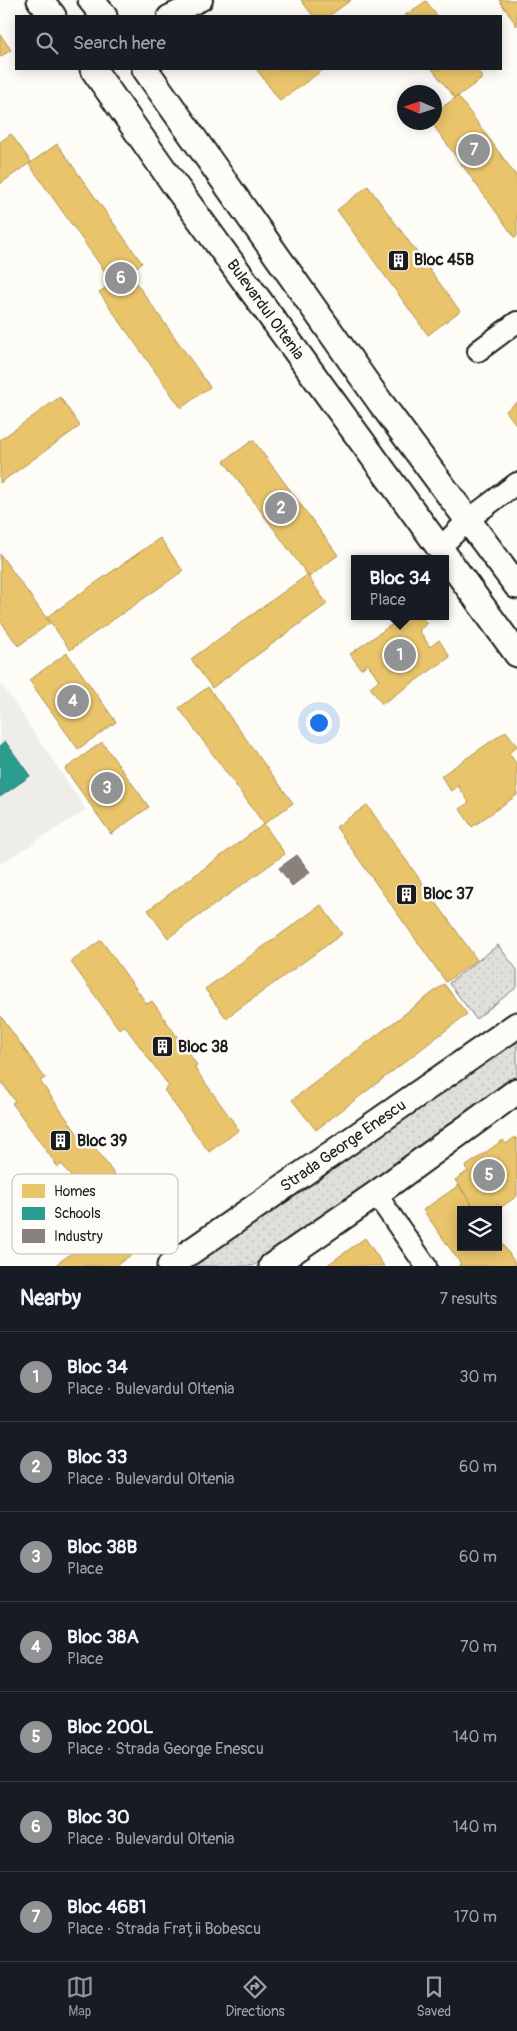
<!DOCTYPE html>
<html lang="en">
<head>
<meta charset="utf-8">
<style>
  body { margin:0; font-family:Pangolin,sans-serif; background:#242831; color:#f1f3f6 }
  .controls { position:absolute; right:15px; bottom:15px; display:grid; overflow:hidden; border-radius:0px; box-shadow:0 2px 12px #0003 }
  .controls button { width:45px; height:45px; display:grid; place-items:center; padding:0; border:0; border-bottom:1px solid #363941; background:#171b24; color:#f1f3f6; font:25px sans-serif }
  .compass { position:absolute; left:397px; top:85px; width:45px; height:45px; border-radius:50%; background:#171b24; box-shadow:0 2px 12px #0003; rotate:273deg }
  .you { position:absolute; left:318px; top:722px; width:18px; height:18px; margin:-12px; border:4px solid #fff; border-radius:50%; background:#1a73e8; box-shadow:0 0 0 8px #1a73e833 }
  .badge { display:grid; place-items:center; width:32px; height:32px; border-radius:50%; background:#919294; color:#fff; font-size:16px; font-weight:700 }
  .pin { position:absolute; translate:-50% -50%; border:2px solid #fff; box-shadow:0 1px 5px #0006 }
  .popup { position:absolute; left:351px; top:555px; width:98px; height:65px; box-sizing:border-box; display:grid; place-content:center; border-radius:0px; background:#171b24; filter:drop-shadow(0 1px 4px #0005); font-size:16px; white-space:nowrap; color:#9ea1a6 }
  .popup b { font-size:19px; color:#f1f3f6 }
  .popup::after { content:''; position:absolute; left:50%; top:100%; margin-left:-10px; border:10px solid transparent; border-top-color:#171b24 }
  .list { margin:0; padding:0; list-style:none }
  h2 { display:flex; justify-content:space-between; align-items:center; height:65px; margin:0; padding:0 20px; font-size:21px }
  h2 small { font-size:16px; font-weight:400; color:#9ea1a6 }
  .list li { display:grid; grid-template-columns:32px 1fr auto; gap:15px; align-items:center; box-sizing:border-box; height:90px; padding:0 20px; border-top:1px solid #363941 }
  .list b { display:block; font-size:19px; white-space:nowrap }
  .list p { margin:0; font-size:16px; white-space:nowrap; color:#9ea1a6 }
  .list em { font-size:16px; font-style:normal; color:#9ea1a6 }
  .icon { flex:none; width:28px; height:28px; fill:none; stroke:currentColor; stroke-width:2; stroke-linecap:round; stroke-linejoin:round }
  .map { position:relative; flex:none; width:517px; height:1266px; overflow:hidden }
  .search { position:absolute; background:#171b24; box-shadow:0 2px 12px #0003; left:15px; right:15px; top:15px; height:55px; display:flex; align-items:center; gap:12px; box-sizing:border-box; padding:0 18px; border-radius:0px; color:#9ea1a6; font-size:19px }
  .sheet { height:695px; background:#171b24 }
  nav { display:flex; justify-content:space-around; align-items:center; box-sizing:border-box; height:70px; border-top:1px solid #363941; background:#171b24; font-size:14px; color:#9ea1a6 }
  nav a { display:grid; justify-items:center; gap:2px }
  nav .on { color:#919294 }
  .map>svg:first-child { display:block }
  .built { fill:#eeede9 }
  .grass { fill:url(#grass-dots); stroke:#7e7e7c }
  .homes { fill:#e9c46a; stroke:#ac9253 }
  .schools { fill:#2a9d8f; stroke:#26766c }
  .industry { fill:#8a817c; stroke:#69635f }
  .lines { fill:none; stroke-linecap:round; stroke-linejoin:round }
  .minor-casing { stroke:#1c1c1c; stroke-width:24 }
  .tertiary-casing { stroke:#1c1c1c; stroke-width:29 }
  .minor { stroke:#fdfcf7; stroke-width:20 }
  .tertiary { stroke:#fdfcf7; stroke-width:25 }
  .labels { text-anchor:middle; dominant-baseline:central; stroke-width:5; stroke-linejoin:round; paint-order:stroke }
  .poi-label { font-size:16px; font-weight:bold; fill:#1c1c1c; stroke:#fdfcf7; text-anchor:start }
  .street-label { font-size:16px; fill:#1c1c1c; stroke:#fdfcf7 }
  .key { fill:#fdfcf7; stroke:#bab9b5; stroke-width:1 }
  .key-label { font-size:14px; fill:#1c1c1c }
</style>
</head>
<body>
<div class="map">
<svg width="517" height="1266" viewBox="0 0 517 1266">
  <defs>
    <pattern id="grass-dots" width="8" height="8" patternUnits="userSpaceOnUse" patternTransform="scale(1.25)"><rect width="8" height="8" fill="#e0dfdb"/><path d="M2 2h.1M6 6h.1" fill="none" stroke="#c0bfbb" stroke-width="1.8" stroke-linecap="round"/></pattern>
  </defs>
  <rect width="100%" height="100%" fill="#fdfcf7"/>
  <filter id="ink" filterUnits="userSpaceOnUse"><feTurbulence type="fractalNoise" baseFrequency=".02" numOctaves="2"/><feDisplacementMap in="SourceGraphic" scale="10" xChannelSelector="R" yChannelSelector="G"/><feConvolveMatrix kernelMatrix="1 2 1 2 8 2 1 2 1" color-interpolation-filters="sRGB"/></filter>
  <g filter="url(#ink)">
    <path class="built" d="M 0,682 L 86,810 L 0,864 Z"/>
    <path class="grass" d="M 498,945 L 517,970 L 517,987 L 476,1019 L 449,983 Z
      M 517,1036 L 517,1080 L 253,1266 L 187,1266 Z"/>
    <path class="homes" d="M 301,0 L 351,0 L 329,16 L 313,16 Z
      M 499,0 L 517,0 L 517,26 Z
      M 426,1 L 437,16 L 404,16 Z
      M 0,34 L 11,50 L 0,57 Z
      M 259,69 L 324,69 L 280,101 L 257,70 Z
      M 432,69 L 476,69 L 483,78 L 455,98 Z
      M 458,96 L 517,177 L 517,236 L 515,238 L 431,122 L 434,122 L 434,113 Z
      M 11,134 L 31,162 L 0,184 L 0,142 Z
      M 57,144 L 142,263 L 129,273 L 210,387 L 181,408 L 99,292 L 113,283 L 29,164 Z
      M 368,186 L 460,311 L 428,335 L 337,210 Z
      M 60,397 L 80,426 L 0,483 L 0,440 Z
      M 517,402 L 517,426 L 506,411 Z
      M 253,440 L 338,555 L 309,577 L 224,461 Z
      M 160,538 L 183,571 L 70,650 L 47,617 Z
      M 0,554 L 50,623 L 18,646 L 0,620 Z
      M 307,575 L 327,604 L 212,688 L 191,659 Z
      M 404,616 L 421,616 L 427,624 L 419,630 L 430,647 L 439,640 L 450,657 L 382,704 L 370,687 L 379,680 L 368,664 L 361,669 L 350,654 Z
      M 67,653 L 116,722 L 78,749 L 29,680 Z
      M 208,687 L 293,803 L 264,824 L 179,708 Z
      M 506,731 L 517,746 L 509,753 L 517,765 L 517,795 L 472,827 L 460,809 L 469,802 L 458,786 L 451,791 L 441,776 Z
      M 102,742 L 149,807 L 111,834 L 65,769 Z
      M 367,805 L 477,960 L 446,982 L 336,827 Z
      M 264,824 L 285,854 L 168,938 L 148,910 Z
      M 321,905 L 342,934 L 226,1018 L 205,989 Z
      M 101,940 L 147,1004 L 152,1001 L 197,1065 L 194,1067 L 239,1130 L 209,1152 L 164,1090 L 169,1086 L 124,1025 L 119,1029 L 71,962 Z
      M 444,984 L 467,1014 L 316,1130 L 292,1100 Z
      M 0,1015 L 45,1078 L 40,1081 L 84,1143 L 89,1139 L 137,1206 L 110,1226 L 131,1255 L 115,1266 L 54,1266 L 107,1227 L 62,1164 L 58,1167 L 12,1103 L 15,1101 L 0,1080 Z
      M 515,1137 L 517,1140 L 517,1196 L 500,1208 L 497,1204 L 489,1210 L 476,1210 L 455,1180 L 468,1171 L 465,1167 L 503,1140 L 506,1144 Z
      M 459,1185 L 475,1210 L 461,1210 L 461,1247 L 498,1247 L 498,1237 L 517,1266 L 458,1266 L 461,1264 L 423,1210 Z
      M 365,1238 L 384,1266 L 326,1266 Z"/>
    <path class="schools" d="M 5,741 L 30,776 L 0,797 L 0,745 Z"/>
    <path class="industry" d="M 297,855 L 310,872 L 292,886 L 279,868 Z"/>
    <g class="lines">
      <defs>
        <path id="minor" d="M 168,16 L 202,0
          M 478,351 L 517,322
          M 440,548 L 469,519 L 517,483
          M 376,1194 L 426,1266"/>
        <g id="tertiary">
          <path d="M 40,0 L 53,16"/>
          <path d="M 91,0 L 104,16"/>
          <path id="s1" d="M 93,69 L 174,184 L 517,654"/>
          <path d="M 145,69 L 380,402 L 517,586"/>
          <path id="s2" d="M 170,1266 L 517,1025"/>
          <path d="M 272,1266 L 376,1194 L 517,1091"/>
        </g>
      </defs>
      <use href="#minor" class="minor-casing"/>
      <use href="#tertiary" class="tertiary-casing"/>
      <use href="#minor" class="minor"/>
      <use href="#tertiary" class="tertiary"/>
    </g>
  </g>
  <defs>
    <symbol id="building-square" viewBox="-11 -11 22 22"><rect x="-9" y="-9" width="18" height="18" rx="4" fill="#1c1c1c" stroke="#fdfcf7"/><path d="M-4-6H4V6H1V3H-1V6H-4ZM-2.5-4.3h1.7v1.8h-1.7ZM.8-4.3h1.7v1.8H.8ZM-2.5-1h1.7V.8h-1.7ZM.8-1h1.7V.8H.8Z" fill="#fff"/></symbol>
  </defs>
  <g fill-rule="evenodd">
    <use href="#building-square" x="386" y="248" width="25" height="25"/>
    <use href="#building-square" x="394" y="882" width="25" height="25"/>
    <use href="#building-square" x="150" y="1034" width="25" height="25"/>
    <use href="#building-square" x="48" y="1128" width="25" height="25"/>
  </g>
  <g class="labels">
    <g class="poi-label">
      <text x="414" y="260">Bloc 45B</text>
      <text x="423" y="894">Bloc 37</text>
      <text x="178" y="1047">Bloc 38</text>
      <text x="77" y="1141">Bloc 39</text>
    </g>
    <g class="street-label">
      <text stroke="none"><textPath href="#s1" startOffset="296">Bulevardul Oltenia</textPath></text>
      <text stroke="none"><textPath href="#s2" startOffset="211">Strada George Enescu</textPath></text>
    </g>
  </g>
  <rect x="12" y="1174" width="166" height="80" rx="8" class="key"/>
  <rect x="22" y="1184" width="23" height="14" fill="#e9c46a"/>
  <rect x="22" y="1207" width="23" height="13" fill="#2a9d8f"/>
  <rect x="22" y="1229" width="23" height="14" fill="#8a817c"/>
  <g class="key-label">
    <text x="54" y="1196">Homes</text>
    <text x="54" y="1218">Schools</text>
    <text x="54" y="1241">Industry</text>
  </g>
</svg>
<div class="controls">
<button><svg class="icon" aria-label="layers" viewBox="0 0 24 24"><path d="M12 4l9 5-9 5-9-5zM3 14l9 5 9-5"/></svg></button>
</div>
<svg class="compass" viewBox="-18 -18 36 36"><path d="M0-13l5 13h-10z" fill="#e53935"/><path d="M0 13l5-13h-10z" fill="#9ea1a6"/></svg>
<div class="you"></div>
<div class="pin badge" style="left:400px;top:655px">1</div>
<div class="popup"><b>Bloc 34</b>Place</div>
<div class="pin badge" style="left:281px;top:508px">2</div>
<div class="pin badge" style="left:107px;top:788px">3</div>
<div class="pin badge" style="left:73px;top:701px">4</div>
<div class="pin badge" style="left:489px;top:1175px">5</div>
<div class="pin badge" style="left:121px;top:278px">6</div>
<div class="pin badge" style="left:474px;top:150px">7</div>
<div class="search"><svg class="icon" aria-label="search" viewBox="0 0 24 24"><circle cx="10" cy="10" r="6"/><path d="M15 15l6 6"/></svg>Search here</div>
</div>
<section class="sheet">
<h2>Nearby<small>7 results</small></h2>
<ul class="list">
<li><span class="badge">1</span><div><b>Bloc 34</b><p>Place · Bulevardul Oltenia</p></div><em>30 m</em></li>
<li><span class="badge">2</span><div><b>Bloc 33</b><p>Place · Bulevardul Oltenia</p></div><em>60 m</em></li>
<li><span class="badge">3</span><div><b>Bloc 38B</b><p>Place</p></div><em>60 m</em></li>
<li><span class="badge">4</span><div><b>Bloc 38A</b><p>Place</p></div><em>70 m</em></li>
<li><span class="badge">5</span><div><b>Bloc 200L</b><p>Place · Strada George Enescu</p></div><em>140 m</em></li>
<li><span class="badge">6</span><div><b>Bloc 30</b><p>Place · Bulevardul Oltenia</p></div><em>140 m</em></li>
<li><span class="badge">7</span><div><b>Bloc 46B1</b><p>Place · Strada Frații Bobescu</p></div><em>170 m</em></li>
</ul>
</section>
<nav>
<a class="on"><svg class="icon" aria-label="map" viewBox="0 0 24 24"><path d="M3 6l6-2 6 2 6-2v14l-6 2-6-2-6 2zM9 4v14M15 6v14"/></svg>Map</a>
<a><svg class="icon" aria-label="directions" viewBox="0 0 24 24"><path d="M12 3l9 9-9 9-9-9zM9 14v-3h6M13 9l2 2-2 2"/></svg>Directions</a>
<a><svg class="icon" aria-label="saved" viewBox="0 0 24 24"><path d="M7 4h10v16l-5-4-5 4z"/></svg>Saved</a>
</nav>
</body>
</html>
